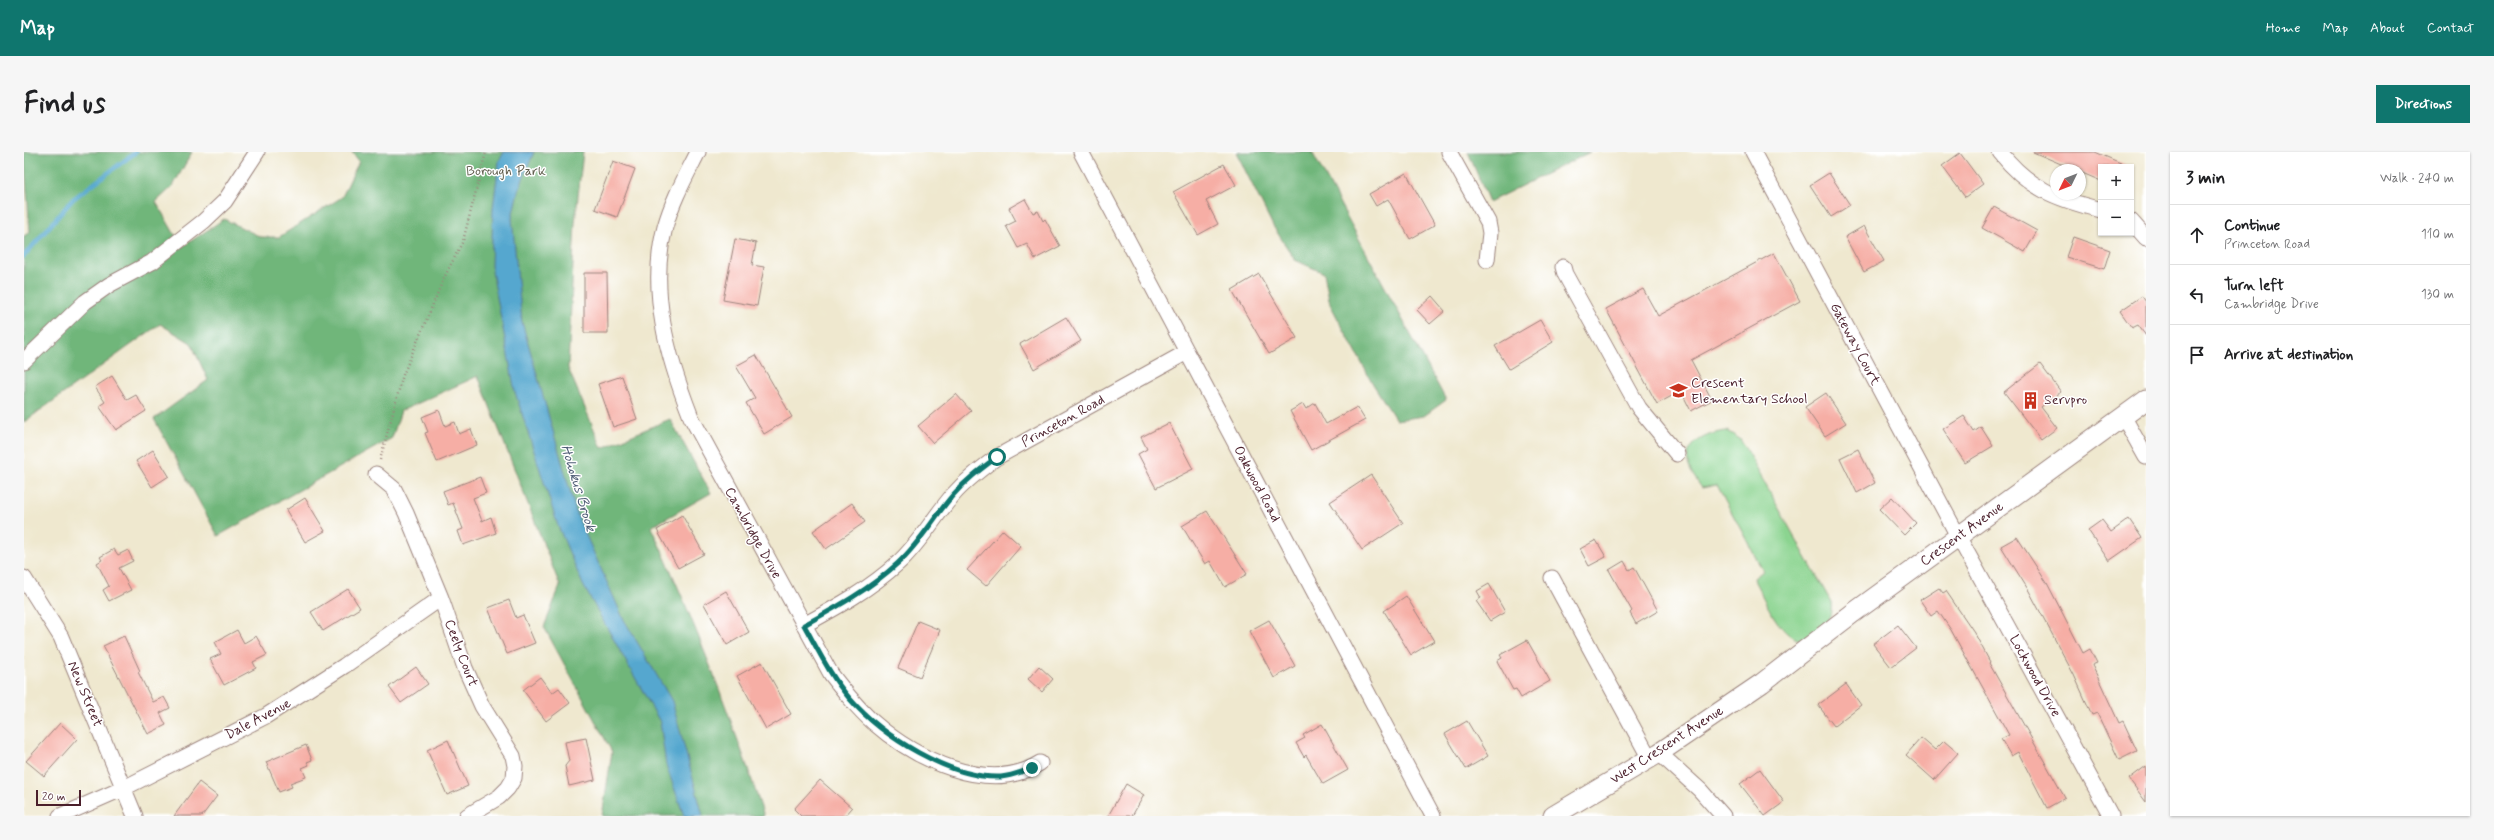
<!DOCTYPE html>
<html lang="en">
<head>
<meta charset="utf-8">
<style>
  body { margin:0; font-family:Mynerve,sans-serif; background:#f6f6f6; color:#202124 }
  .controls { position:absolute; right:12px; top:12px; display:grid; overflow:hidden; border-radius:0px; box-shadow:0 1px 3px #0004 }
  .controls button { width:36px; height:36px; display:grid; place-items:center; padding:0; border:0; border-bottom:1px solid #e0e0e0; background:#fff; color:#202124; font:20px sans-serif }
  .compass { position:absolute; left:2026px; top:12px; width:36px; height:36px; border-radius:50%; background:#fff; box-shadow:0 1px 3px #0004; rotate:227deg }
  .scale { position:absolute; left:12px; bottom:10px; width:45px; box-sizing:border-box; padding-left:4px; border:2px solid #4a1f2b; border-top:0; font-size:11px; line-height:14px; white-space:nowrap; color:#4a1f2b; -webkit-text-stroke:3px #fff; paint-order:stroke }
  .stop { position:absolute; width:12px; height:12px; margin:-9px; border:3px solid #0f766e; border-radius:50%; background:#fff }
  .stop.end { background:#0f766e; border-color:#fff; box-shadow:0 1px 4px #0008 }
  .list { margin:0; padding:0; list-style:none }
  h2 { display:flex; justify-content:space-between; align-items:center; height:52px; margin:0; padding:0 16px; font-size:17px }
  h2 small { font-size:13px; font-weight:400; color:#757577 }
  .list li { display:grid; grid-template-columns:26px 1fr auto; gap:12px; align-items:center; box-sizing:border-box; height:60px; padding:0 16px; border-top:1px solid #e0e0e0 }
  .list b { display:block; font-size:15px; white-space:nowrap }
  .list p { margin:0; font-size:13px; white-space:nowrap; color:#757577 }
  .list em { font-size:13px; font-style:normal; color:#757577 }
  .icon { flex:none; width:22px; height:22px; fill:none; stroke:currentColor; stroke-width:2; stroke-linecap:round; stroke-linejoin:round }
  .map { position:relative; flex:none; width:2122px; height:664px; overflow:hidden; border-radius:0px }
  header { display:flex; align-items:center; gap:24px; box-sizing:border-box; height:56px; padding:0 20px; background:#0f766e; color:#fff }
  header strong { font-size:19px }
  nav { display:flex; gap:22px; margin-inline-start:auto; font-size:14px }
  .intro { display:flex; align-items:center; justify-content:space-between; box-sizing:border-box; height:96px; padding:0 24px }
  h1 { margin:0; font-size:28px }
  .button { padding:10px 18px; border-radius:0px; background:#0f766e; color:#fff; font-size:14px; font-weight:700 }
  main { display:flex; gap:24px; padding:0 24px }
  aside { flex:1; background:#fff; border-radius:0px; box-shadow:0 1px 3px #0004 }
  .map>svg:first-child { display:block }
  .green { fill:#8bd490; stroke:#6a7a5e }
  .forest { fill:#70b67a; stroke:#5d6a52 }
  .water { fill:#54a7cf; stroke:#4f637d }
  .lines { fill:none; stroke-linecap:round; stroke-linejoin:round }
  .stream { stroke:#54a7cf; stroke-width:4.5 }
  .building { fill:#f6aea5 }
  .minor-casing { stroke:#9c847d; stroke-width:17 }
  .major-casing { stroke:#9c847d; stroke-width:21 }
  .path { stroke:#9c847d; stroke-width:2.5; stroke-dasharray:1 3; stroke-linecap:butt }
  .minor { stroke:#fff; stroke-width:15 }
  .major { stroke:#fff; stroke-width:19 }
  .route { stroke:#0f766e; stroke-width:5 }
  .labels { text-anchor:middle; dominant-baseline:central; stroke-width:3; stroke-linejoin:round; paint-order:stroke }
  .park-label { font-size:14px; fill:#615e4e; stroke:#fff }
  .street-label { font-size:14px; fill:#4a1f2b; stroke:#fff }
  .poi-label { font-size:14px; fill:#4a1f2b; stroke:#fff; text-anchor:start }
  .water-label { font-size:15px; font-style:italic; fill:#4e5c75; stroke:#fff }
</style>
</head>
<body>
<header>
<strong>Map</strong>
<nav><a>Home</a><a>Map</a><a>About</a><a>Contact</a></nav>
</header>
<div class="intro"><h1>Find us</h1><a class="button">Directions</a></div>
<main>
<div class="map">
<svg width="2122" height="664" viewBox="0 0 2122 664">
  <rect width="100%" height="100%" fill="#fff"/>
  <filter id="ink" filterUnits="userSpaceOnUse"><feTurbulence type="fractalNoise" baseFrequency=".025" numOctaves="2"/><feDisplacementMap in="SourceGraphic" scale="8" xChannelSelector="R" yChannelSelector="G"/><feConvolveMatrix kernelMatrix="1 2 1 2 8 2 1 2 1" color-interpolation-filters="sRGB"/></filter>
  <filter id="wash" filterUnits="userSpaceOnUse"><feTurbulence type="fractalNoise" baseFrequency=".012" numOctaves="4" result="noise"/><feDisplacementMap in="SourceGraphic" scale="16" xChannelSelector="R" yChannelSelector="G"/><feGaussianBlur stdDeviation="0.9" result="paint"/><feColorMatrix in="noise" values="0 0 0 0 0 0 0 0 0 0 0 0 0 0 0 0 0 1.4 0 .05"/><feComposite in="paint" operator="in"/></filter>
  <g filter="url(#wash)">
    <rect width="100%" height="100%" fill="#efe8cf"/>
    <path class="green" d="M 1703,279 L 1716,287 L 1807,450 C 1808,461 1806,470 1796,476 C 1792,479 1786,486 1781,487 C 1759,493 1740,446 1731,430 L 1730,426 L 1739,419 L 1693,333 L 1678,336 C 1673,329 1666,320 1664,311 C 1660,290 1687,280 1703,279 Z"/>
    <path class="forest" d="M 0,0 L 168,0 L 149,34 L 132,50 L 158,95 L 200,67 L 237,85 L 255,85 L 318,45 L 335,9 L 328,0 L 559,0 L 551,71 L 544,216 L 578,296 L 646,267 L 687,341 L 627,375 C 671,469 707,565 740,664 L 578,664 L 588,600 L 520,475 L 536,434 L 454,224 L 377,259 L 368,286 L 194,384 L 130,267 L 184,228 L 167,191 L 136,172 L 0,270 L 0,84 L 6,80 Z
      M 1212,0 L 1288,0 L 1422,248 L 1400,264 L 1372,268 L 1349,232 L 1306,152 L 1300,121 L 1271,108 L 1249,74 Z
      M 1444,0 L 1566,0 L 1465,50 Z"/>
    <path class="water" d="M 480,0 L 510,0 L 494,39 L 488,66 L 498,170 L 553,363 L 599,466 L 648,549 L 679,664 L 660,664 L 642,613 L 636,570 L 559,433 L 534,374 L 491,240 L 467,114 L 469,56 L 475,9 Z"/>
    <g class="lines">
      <path class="stream" d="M 0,104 L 49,47 L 112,0"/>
    </g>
    <g id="blocks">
      <path class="building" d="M 2009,0 L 2071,0 L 2106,15 L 2077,15 L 2077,29 L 2056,20 L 2056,18 L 2051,18 Z
        M 1936,1 L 1959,32 L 1941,45 L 1918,14 Z
        M 589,9 L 611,17 L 593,65 L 571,57 Z
        M 1200,12 L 1212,33 L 1182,49 L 1194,72 L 1174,83 L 1149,40 Z
        M 1382,21 L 1411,73 L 1386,87 L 1364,47 L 1352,54 L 1345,42 Z
        M 1805,21 L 1826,53 L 1807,65 L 1786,33 Z
        M 1001,47 L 1009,61 L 1014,59 L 1019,69 L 1021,67 L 1036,94 L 1011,107 L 1003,92 L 994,96 L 982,74 L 992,69 L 985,56 Z
        M 1970,55 L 2013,79 L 2001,100 L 1958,76 Z
        M 1840,74 L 1860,109 L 1840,120 L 1821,85 Z
        M 2049,85 L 2086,98 L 2080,117 L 2042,105 Z
        M 711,87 L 732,91 L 728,113 L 740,115 L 733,154 L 699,148 Z
        M 1750,101 L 1776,149 L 1667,208 L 1688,248 L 1667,259 L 1657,239 L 1633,252 L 1582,157 L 1619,137 L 1634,164 Z
        M 560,121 L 583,121 L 584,181 L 560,181 Z
        M 1235,122 L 1273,186 L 1245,202 L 1208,138 Z
        M 1408,144 L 1421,159 L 1406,172 L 1393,158 Z
        M 2118,144 L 2122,150 L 2122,184 L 2114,173 L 2108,176 L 2096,159 Z
        M 1042,165 L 1057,189 L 1010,217 L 996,192 Z
        M 1516,168 L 1529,190 L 1485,217 L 1471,194 Z
        M 732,203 L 768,265 L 740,282 L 722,251 L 731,246 L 712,214 Z
        M 2016,212 L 2037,240 L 2017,255 L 2033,276 L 2017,288 L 1980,240 Z
        M 88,224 L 103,248 L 112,243 L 122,259 L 92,278 L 75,254 L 81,250 L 71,235 Z
        M 598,224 L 613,267 L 589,275 L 574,232 Z
        M 1802,241 L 1822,271 L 1801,284 L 1781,255 Z
        M 932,242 L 947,259 L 909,291 L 894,274 Z
        M 1291,251 L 1302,272 L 1333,255 L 1341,268 L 1287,298 L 1266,259 L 1279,252 L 1282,257 Z
        M 415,258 L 421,274 L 431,270 L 435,282 L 447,277 L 453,293 L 413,310 L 401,281 L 404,280 L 398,265 Z
        M 1940,264 L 1950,280 L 1957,275 L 1969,294 L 1941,311 L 1919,277 Z
        M 1145,271 L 1169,317 L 1132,336 L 1114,302 L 1123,297 L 1117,285 Z
        M 1834,297 L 1851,331 L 1833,341 L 1816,306 Z
        M 129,298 L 145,324 L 128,335 L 112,309 Z
        M 1347,323 L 1379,371 L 1338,398 L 1306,350 Z
        M 456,325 L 462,341 L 449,346 L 458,369 L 467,365 L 472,381 L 439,393 L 434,379 L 439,377 L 429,351 L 424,353 L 419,339 Z
        M 1868,345 L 1892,371 L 1880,383 L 1855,357 Z
        M 281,346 L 301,379 L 281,390 L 262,358 Z
        M 828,351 L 841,370 L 802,397 L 789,379 Z
        M 1183,359 L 1223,422 L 1201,435 L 1186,409 L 1181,412 L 1158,374 Z
        M 658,363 L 680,402 L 654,416 L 633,378 Z
        M 2105,367 L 2118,386 L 2085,409 L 2064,378 L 2078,368 L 2087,380 Z
        M 979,378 L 997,394 L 962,434 L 943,418 Z
        M 1993,385 L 2023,431 L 2059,501 L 2066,497 L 2073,511 L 2068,513 L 2095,571 L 2099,569 L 2113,599 L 2095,608 L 2073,561 L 2068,563 L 2050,523 L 2005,439 L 1977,394 Z
        M 1572,388 L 1582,405 L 1565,414 L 1556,397 Z
        M 90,397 L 94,403 L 104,398 L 109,409 L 95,416 L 107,438 L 85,449 L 79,438 L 85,434 L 73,411 L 78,408 L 76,405 Z
        M 1600,409 L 1605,418 L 1610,415 L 1634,459 L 1612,472 L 1606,461 L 1608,459 L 1585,418 Z
        M 1465,432 L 1481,460 L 1466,469 L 1452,449 L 1457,446 L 1453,439 Z
        M 1915,436 L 1919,441 L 1922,439 L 1950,480 L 1966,510 L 1965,511 L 2041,646 L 2023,656 L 1994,600 L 1987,604 L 1977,587 L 1985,583 L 1927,478 L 1914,459 L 1907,464 L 1896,448 Z
        M 324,437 L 336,456 L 299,479 L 287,460 Z
        M 702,439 L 725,480 L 703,493 L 680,452 Z
        M 1382,444 L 1410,489 L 1387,503 L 1360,459 Z
        M 485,448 L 492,466 L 499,463 L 511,491 L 483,502 L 464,456 Z
        M 1245,468 L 1271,514 L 1250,526 L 1225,479 Z
        M 894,469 L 916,478 L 896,525 L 874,516 Z
        M 1874,473 L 1892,496 L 1867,515 L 1849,492 Z
        M 213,478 L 220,491 L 232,484 L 243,503 L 229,510 L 232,516 L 200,533 L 186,507 L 197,502 L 191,490 Z
        M 100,484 L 116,519 L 114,520 L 129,550 L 140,545 L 146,556 L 136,561 L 142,573 L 124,582 L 79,494 Z
        M 1503,488 L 1526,529 L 1497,546 L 1492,537 L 1489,538 L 1473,509 L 1478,506 L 1476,503 Z
        M 738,510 L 767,562 L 742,577 L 713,524 Z
        M 1015,514 L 1029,527 L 1018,540 L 1004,527 Z
        M 392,515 L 404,532 L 377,551 L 365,535 Z
        M 516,525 L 528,541 L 535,536 L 546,551 L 522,569 L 499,538 Z
        M 1822,532 L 1837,553 L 1810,574 L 1794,553 Z
        M 1443,569 L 1464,604 L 1442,617 L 1421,582 Z
        M 36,571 L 53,587 L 20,624 L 2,609 Z
        M 1298,572 L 1324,618 L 1299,632 L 1282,603 L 1280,605 L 1272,591 L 1281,586 L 1279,583 Z
        M 562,586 L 571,628 L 545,634 L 541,614 L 545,609 L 541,590 Z
        M 1897,586 L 1911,598 L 1920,589 L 1934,601 L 1910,628 L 1882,603 Z
        M 424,588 L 444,634 L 423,643 L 403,598 Z
        M 282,593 L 288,608 L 283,610 L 285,613 L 278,616 L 282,625 L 266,631 L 268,635 L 255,640 L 242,610 Z
        M 2122,614 L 2122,650 L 2105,627 Z
        M 1736,617 L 1760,650 L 1741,664 L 1716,632 Z
        M 796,628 L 828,656 L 821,664 L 777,664 L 770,657 Z
        M 175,630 L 193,644 L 178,664 L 150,664 Z
        M 1102,632 L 1120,643 L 1108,664 L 1084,664 Z"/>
    </g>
  </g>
  <g filter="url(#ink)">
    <use href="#blocks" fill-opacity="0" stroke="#9c847d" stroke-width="1"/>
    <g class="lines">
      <defs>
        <path id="minor" d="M 674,0 C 662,24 648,49 641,75 C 624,139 644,206 667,265 L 807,522 C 820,539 833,556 849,570 C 890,606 964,644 1016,611
          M 1057,0 L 1409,664
          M 1425,0 L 1464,70 L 1466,81 L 1463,108
          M 1729,0 L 1934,384 L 2087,664
          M 1976,0 C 2005,37 2033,47 2077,58
          M 2107,69 L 2122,86
          M 1539,115 L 1541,122 L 1615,256 L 1653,302
          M 0,209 L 61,150 L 85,133 L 128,110 L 180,69 L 201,49 L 233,0
          M 2099,264 L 2122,305
          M 352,322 L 370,337 L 382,361 L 417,446 L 441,516 L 458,554 L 489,604 L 491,614 L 490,626 L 484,636 L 475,645 L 443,664
          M 0,426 L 37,485 L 111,664
          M 1528,426 L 1626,607
          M 780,473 C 813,455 846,437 874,411 C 896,391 910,365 929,343 C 942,328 957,317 973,305 L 1163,200
          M 1635,601 L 1676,638 L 1699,664
          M 36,664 L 100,636 L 242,564 L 320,514 L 417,446"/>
        <path id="major" d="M 1529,664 L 1635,601 L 1738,531 L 1829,461 L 2122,248"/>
      </defs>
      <use href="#minor" class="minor-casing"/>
      <use href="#major" class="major-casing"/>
      <path class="path" d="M 356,308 L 379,223 L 420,126 L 439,89 L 462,0"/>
      <use href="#minor" class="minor"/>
      <use href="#major" class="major"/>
    </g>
  </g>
  <g class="lines" filter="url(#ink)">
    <path class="route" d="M 973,305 C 957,317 942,328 929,343 C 910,365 896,391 874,411 C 846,437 813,455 780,473 C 794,498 807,525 826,547 C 858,584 926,627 977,625 C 988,624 998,620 1008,616"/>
  </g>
  <defs>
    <symbol id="school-bare" viewBox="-9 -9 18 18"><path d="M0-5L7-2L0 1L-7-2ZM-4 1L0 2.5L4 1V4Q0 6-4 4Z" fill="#c8321e" stroke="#fff" stroke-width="2.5" paint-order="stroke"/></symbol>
    <symbol id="building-bare" viewBox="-9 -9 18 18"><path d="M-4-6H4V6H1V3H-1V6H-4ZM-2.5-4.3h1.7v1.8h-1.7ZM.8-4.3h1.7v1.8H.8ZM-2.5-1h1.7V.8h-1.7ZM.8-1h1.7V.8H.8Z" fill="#c8321e" stroke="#fff" stroke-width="2.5" paint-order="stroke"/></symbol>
  </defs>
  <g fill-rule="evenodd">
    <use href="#school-bare" x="1642" y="226" width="25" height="25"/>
    <use href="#building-bare" x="1994" y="236" width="25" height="25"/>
  </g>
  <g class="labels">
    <g class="park-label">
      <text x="482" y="19">Borough Park</text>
    </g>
    <g class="street-label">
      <text transform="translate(1831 192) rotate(62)">Gateway Court</text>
      <text transform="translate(1039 269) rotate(-29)">Princeton Road</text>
      <text transform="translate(1233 332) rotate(62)">Oakwood Road</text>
      <text transform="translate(729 381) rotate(61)">Cambridge Drive</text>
      <text transform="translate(1938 382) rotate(-36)">Crescent Avenue</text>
      <text transform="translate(437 501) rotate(69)">Ceely Court</text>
      <text transform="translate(2011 524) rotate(61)">Lockwood Drive</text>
      <text transform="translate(61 542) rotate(67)">New Street</text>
      <text transform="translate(234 567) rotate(-28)">Dale Avenue</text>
      <text transform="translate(1643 593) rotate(-33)">West Crescent Avenue</text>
    </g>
    <g class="poi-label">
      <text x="1667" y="231">Crescent<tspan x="1667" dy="16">Elementary School</tspan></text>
      <text x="2020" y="248">Servpro</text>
    </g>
    <g class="water-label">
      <text transform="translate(554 336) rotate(73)">Hohokus Brook</text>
    </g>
  </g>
</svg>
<div class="controls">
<button>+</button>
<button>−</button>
</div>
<svg class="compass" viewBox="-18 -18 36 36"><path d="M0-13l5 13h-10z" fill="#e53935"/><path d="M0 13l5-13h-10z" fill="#757577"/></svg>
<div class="scale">20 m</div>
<div class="stop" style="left:973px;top:305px"></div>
<div class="stop end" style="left:1008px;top:616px"></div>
</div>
<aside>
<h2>3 min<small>Walk · 240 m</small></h2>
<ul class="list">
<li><svg class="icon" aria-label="ahead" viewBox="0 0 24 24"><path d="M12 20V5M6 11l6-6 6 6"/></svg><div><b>Continue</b><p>Princeton Road</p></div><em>110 m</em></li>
<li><svg class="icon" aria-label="left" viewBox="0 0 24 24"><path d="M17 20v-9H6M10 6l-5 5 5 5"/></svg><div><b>Turn left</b><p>Cambridge Drive</p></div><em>130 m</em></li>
<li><svg class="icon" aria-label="arrive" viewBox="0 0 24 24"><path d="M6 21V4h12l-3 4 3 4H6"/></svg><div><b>Arrive at destination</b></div></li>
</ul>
</aside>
</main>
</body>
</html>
